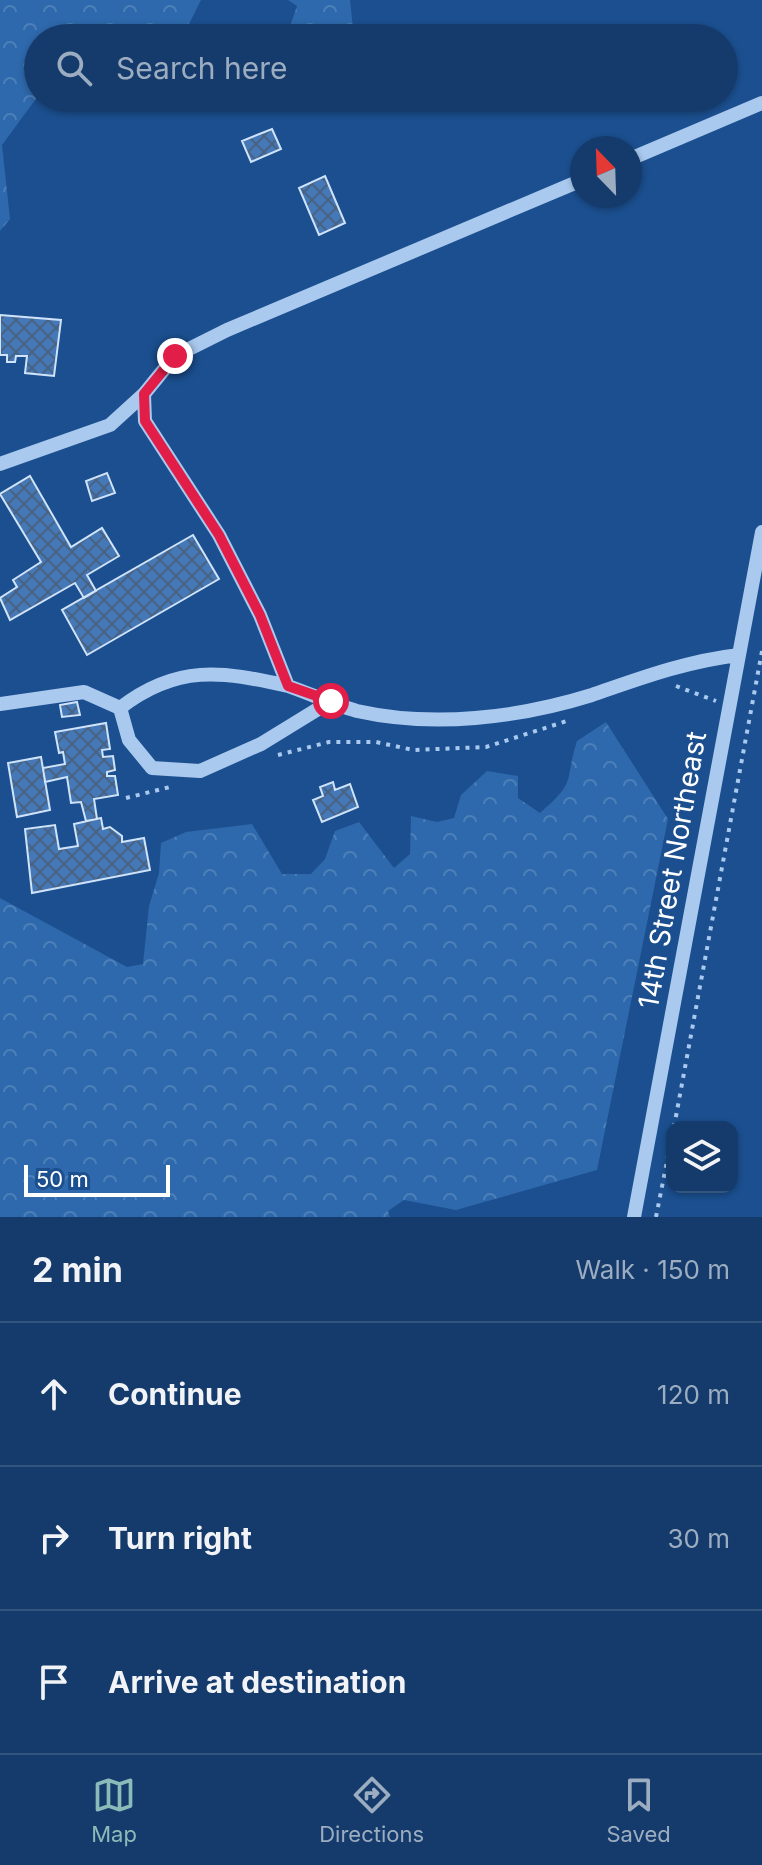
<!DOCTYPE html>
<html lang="en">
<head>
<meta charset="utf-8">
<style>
  body { margin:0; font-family:Inter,sans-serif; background:#1d4271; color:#f1f3f6 }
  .controls { position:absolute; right:24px; bottom:24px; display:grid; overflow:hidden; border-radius:16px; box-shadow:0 2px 6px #0004 }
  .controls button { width:72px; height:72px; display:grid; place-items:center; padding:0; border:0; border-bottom:2px solid #33557e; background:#143b6b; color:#f1f3f6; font:40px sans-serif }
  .compass { position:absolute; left:570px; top:136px; width:72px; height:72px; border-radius:50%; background:#143b6b; box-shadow:0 2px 6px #0004; rotate:337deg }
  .scale { position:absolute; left:24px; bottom:20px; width:146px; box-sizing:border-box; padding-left:8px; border:4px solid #fff; border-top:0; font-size:22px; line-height:28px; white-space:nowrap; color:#fff; -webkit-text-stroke:6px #1b4f8f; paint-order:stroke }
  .stop { position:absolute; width:24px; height:24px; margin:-18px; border:6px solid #e11d48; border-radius:50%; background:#fff }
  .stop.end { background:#e11d48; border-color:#fff; box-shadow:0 2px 8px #0008 }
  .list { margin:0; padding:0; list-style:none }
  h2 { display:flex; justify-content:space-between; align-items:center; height:104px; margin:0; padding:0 32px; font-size:34px }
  h2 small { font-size:26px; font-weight:400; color:#9dadc1 }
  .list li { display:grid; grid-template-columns:52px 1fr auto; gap:24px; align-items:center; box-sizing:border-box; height:144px; padding:0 32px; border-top:2px solid #33557e }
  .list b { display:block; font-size:30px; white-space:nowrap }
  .list em { font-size:26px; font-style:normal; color:#9dadc1 }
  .icon { flex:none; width:44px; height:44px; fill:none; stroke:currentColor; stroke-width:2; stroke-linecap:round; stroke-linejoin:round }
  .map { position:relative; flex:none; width:762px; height:1217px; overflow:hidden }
  .search { position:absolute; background:#143b6b; box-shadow:0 2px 6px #0004; left:24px; right:24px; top:24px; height:88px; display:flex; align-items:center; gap:20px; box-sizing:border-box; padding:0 28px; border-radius:44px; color:#9dadc1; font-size:30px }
  .sheet { height:536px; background:#143b6b }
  nav { display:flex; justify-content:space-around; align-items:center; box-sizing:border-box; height:112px; border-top:2px solid #33557e; background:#143b6b; font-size:22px; color:#9dadc1 }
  nav a { display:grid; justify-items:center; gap:4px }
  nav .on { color:#8bbbb9 }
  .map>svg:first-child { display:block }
  .forest { fill:url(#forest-crowns) }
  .building { fill:url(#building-cross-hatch); stroke:#cfe3fa; stroke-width:2 }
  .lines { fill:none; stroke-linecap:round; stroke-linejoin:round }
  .path { stroke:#a9c9ee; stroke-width:4; stroke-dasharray:4 6; stroke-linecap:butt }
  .minor { stroke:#a9c9ee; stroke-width:14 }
  .route { stroke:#e11d48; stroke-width:10 }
  .labels { text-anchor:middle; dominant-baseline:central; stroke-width:6; stroke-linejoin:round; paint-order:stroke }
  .street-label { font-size:28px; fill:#fff; stroke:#1b4f8f }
</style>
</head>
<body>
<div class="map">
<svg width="762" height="1217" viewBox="0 0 762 1217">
  <defs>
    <pattern id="forest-crowns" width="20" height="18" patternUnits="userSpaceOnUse" patternTransform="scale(2)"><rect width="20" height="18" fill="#2e69ad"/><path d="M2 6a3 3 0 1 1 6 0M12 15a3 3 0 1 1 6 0" fill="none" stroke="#4d80b9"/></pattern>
    <pattern id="building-cross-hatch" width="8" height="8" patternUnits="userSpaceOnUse" patternTransform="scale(2)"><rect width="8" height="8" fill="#4478b7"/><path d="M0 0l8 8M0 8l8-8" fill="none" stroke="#486282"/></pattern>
  </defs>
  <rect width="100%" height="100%" fill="#1b4f8f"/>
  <path class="forest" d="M 0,0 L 201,0 L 182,38 L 38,38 L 38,96 L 2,145 L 10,219 L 0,231 Z
    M 288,0 L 350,0 L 354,38 L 286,38 L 297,6 Z
    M 606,722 L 668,819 L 597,1170 L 456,1210 L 404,1200 L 388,1211 L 390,1217 L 0,1217 L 0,898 L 127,967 L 143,964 L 149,906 L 159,873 L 161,843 L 186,832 L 252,824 L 282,874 L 311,874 L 325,859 L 335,831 L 359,822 L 394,868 L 410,854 L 411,816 L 437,822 L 454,818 L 461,795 L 487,771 L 518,776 L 518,798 L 540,813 C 578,780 564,782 577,741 Z"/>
  <path class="building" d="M 272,129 L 281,149 L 251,162 L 242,141 Z
    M 325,176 L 345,223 L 319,235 L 299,188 Z
    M 0,315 L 61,320 L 54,376 L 25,373 L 27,356 L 16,356 L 15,362 L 7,362 L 7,355 L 0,355 Z
    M 107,473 L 115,493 L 92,501 L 86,481 Z
    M 30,476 L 71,547 L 102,528 L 119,556 L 87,575 L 96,591 L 84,598 L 75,583 L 10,620 L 0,598 L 17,587 L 13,580 L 41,562 L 0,494 Z
    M 193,535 L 219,579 L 87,655 L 62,610 Z
    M 77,702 L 80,715 L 62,717 L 60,705 Z
    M 106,723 L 110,749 L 102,750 L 103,757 L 113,756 L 115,770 L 107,772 L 107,776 L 115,776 L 118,795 L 94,799 L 97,819 L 86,821 L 81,802 L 71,803 L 67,777 L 45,782 L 43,768 L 65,764 L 63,752 L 59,753 L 55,732 Z
    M 41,757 L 50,810 L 17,817 L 8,763 Z
    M 333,782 L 335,790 L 350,784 L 358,807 L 322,822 L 313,800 L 323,796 L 320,787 Z
    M 101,818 L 103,829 L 110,827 L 122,836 L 122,842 L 144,838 L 150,870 L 32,893 L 25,829 L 55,825 L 59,849 L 78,846 L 74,824 Z"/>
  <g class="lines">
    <path class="path" d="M 676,686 L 716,701
      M 278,755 L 329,742 L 376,742 L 413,750 L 486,747 L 570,720
      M 126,798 L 170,787
      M 674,1127 L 762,651
      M 656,1217 L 672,1136"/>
    <path class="minor" d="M 630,159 L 762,103
      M 582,180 L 227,330 L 175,356 L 144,394 L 145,421 L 219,535 L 260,615 L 288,686 C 311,694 334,705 357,711 C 433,728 518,718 592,695 C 641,678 687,661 739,655
      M 0,464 L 110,425 L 144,394
      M 0,704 L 84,692 L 120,708 L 129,740 L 152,768 L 200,771 L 261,744 L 331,701
      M 120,708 C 177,664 221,671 288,686
      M 634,1217 L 762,532"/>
  </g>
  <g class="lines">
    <path class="route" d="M 175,356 L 144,394 L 145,421 L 219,535 L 260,615 L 288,686 L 331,701"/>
  </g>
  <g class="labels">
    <g class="street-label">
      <text transform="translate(672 870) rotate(-80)">14th Street Northeast</text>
    </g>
  </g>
</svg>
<div class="controls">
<button><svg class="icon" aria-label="layers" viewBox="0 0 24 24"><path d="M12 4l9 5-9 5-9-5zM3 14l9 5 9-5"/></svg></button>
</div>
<svg class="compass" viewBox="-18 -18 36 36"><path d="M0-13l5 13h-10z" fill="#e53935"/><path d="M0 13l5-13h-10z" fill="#9dadc1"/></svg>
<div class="scale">50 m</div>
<div class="stop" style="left:331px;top:701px"></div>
<div class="stop end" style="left:175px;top:356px"></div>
<div class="search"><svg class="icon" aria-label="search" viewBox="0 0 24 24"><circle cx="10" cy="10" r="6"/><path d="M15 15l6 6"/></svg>Search here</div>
</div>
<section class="sheet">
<h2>2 min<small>Walk · 150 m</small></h2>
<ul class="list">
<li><svg class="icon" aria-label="ahead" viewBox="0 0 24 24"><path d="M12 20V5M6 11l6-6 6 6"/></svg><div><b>Continue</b></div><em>120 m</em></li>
<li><svg class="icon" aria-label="right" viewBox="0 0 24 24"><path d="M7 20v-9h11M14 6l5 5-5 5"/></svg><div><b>Turn right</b></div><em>30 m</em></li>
<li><svg class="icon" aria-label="arrive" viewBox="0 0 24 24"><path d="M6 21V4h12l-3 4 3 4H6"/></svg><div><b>Arrive at destination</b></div></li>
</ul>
</section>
<nav>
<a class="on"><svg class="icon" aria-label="map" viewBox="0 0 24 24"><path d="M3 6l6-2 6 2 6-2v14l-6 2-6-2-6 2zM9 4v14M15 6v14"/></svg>Map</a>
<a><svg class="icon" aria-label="directions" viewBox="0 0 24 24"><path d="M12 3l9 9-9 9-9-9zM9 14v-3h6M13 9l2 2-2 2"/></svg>Directions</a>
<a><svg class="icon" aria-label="saved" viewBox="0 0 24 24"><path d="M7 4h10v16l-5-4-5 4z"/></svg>Saved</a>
</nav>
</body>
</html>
